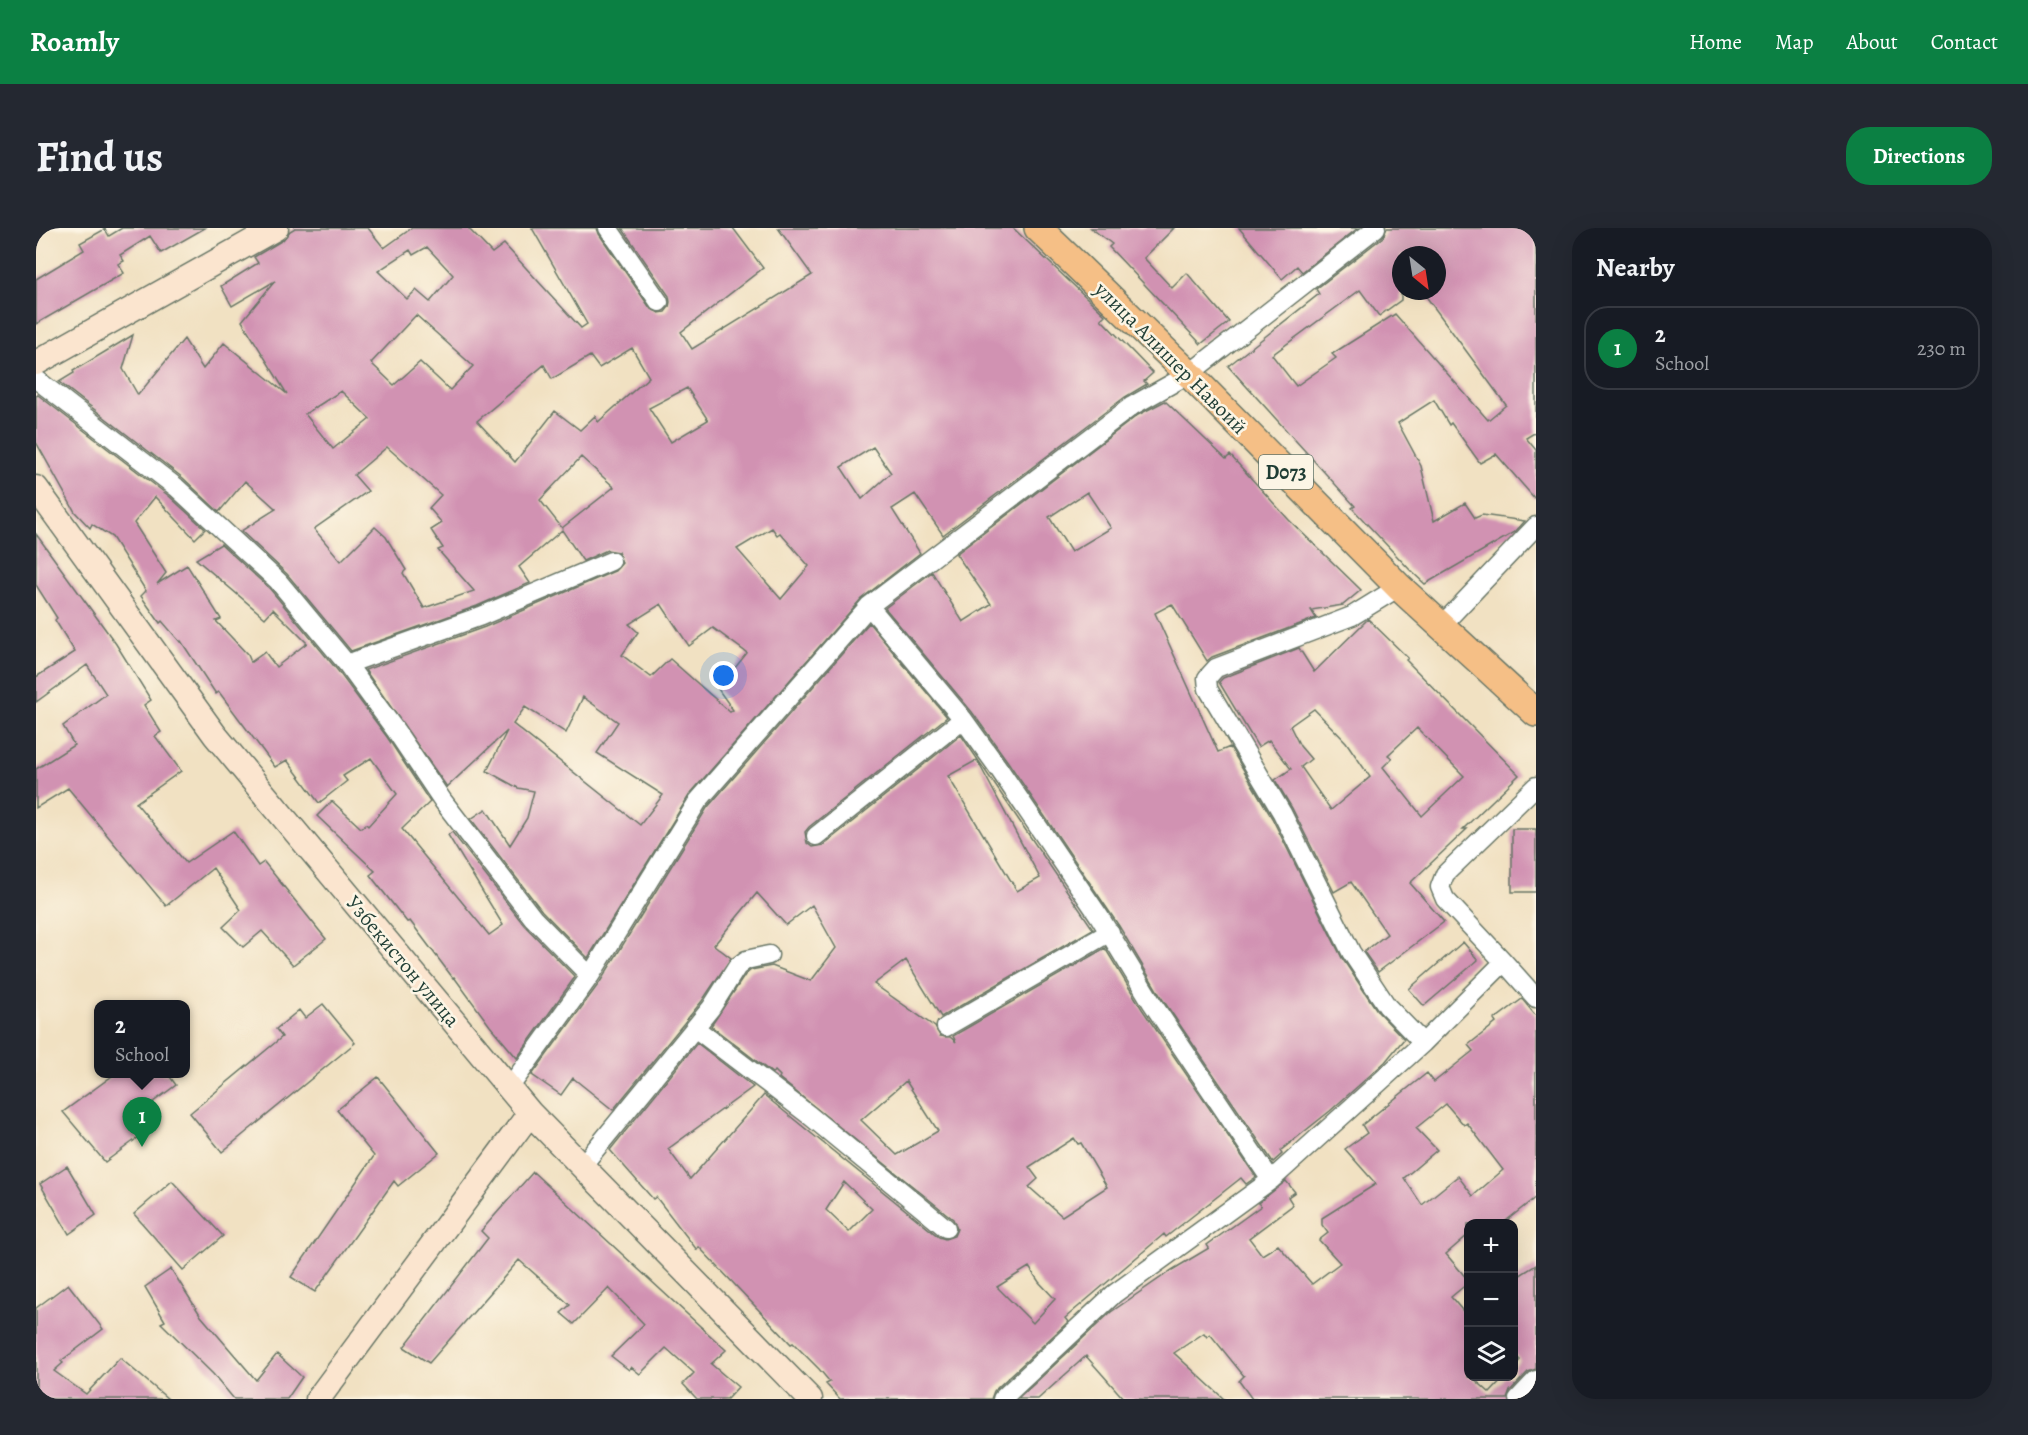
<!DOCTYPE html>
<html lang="en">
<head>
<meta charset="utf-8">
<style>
  body { margin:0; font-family:Alegreya,serif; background:#242831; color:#f1f3f6 }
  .controls { position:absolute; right:18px; bottom:18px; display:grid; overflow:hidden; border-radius:12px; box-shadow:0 6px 24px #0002 }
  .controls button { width:54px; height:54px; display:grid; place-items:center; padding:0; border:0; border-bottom:2px solid #363941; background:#171b24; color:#f1f3f6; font:30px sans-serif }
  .compass { position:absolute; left:1356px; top:18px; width:54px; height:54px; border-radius:50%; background:#171b24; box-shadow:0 6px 24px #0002; rotate:150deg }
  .you { position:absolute; left:688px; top:448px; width:21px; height:21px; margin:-15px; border:4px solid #fff; border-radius:50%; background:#1a73e8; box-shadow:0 0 0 9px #1a73e833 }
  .badge { display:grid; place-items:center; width:39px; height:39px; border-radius:50%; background:#0b8043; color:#fff; font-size:20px; font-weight:700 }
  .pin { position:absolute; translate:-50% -50px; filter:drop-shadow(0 2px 3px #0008) }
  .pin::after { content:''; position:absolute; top:32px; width:21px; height:18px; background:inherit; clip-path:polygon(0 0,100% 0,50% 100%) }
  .popup { position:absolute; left:58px; top:772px; width:96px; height:78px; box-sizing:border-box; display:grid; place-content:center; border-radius:12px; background:#171b24; filter:drop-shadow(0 2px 4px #0005); font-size:20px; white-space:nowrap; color:#9ea1a6 }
  .popup b { font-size:22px; color:#f1f3f6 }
  .popup::after { content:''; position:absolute; left:50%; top:100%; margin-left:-12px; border:12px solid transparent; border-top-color:#171b24 }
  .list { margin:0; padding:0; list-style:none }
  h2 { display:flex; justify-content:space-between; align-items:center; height:78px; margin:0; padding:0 24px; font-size:26px }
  h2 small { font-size:20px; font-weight:400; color:#9ea1a6 }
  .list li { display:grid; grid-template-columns:39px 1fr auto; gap:18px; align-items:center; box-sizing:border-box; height:84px; margin:0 12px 12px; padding:0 12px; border:2px solid #363941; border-radius:24px }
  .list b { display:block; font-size:22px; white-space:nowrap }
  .list p { margin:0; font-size:20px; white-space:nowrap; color:#9ea1a6 }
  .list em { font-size:20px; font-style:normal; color:#9ea1a6 }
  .icon { flex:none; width:33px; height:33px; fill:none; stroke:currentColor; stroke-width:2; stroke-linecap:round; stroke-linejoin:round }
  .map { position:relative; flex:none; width:1500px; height:1171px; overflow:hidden; border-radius:24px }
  header { display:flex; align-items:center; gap:36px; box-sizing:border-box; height:84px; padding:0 30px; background:#0b8043; color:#fff }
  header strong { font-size:28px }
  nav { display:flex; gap:33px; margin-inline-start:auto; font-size:21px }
  .intro { display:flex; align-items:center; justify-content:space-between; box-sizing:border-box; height:144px; padding:0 36px }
  h1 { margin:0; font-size:42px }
  .button { padding:15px 27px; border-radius:24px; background:#0b8043; color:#fff; font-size:21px; font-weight:700 }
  main { display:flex; gap:36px; padding:0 36px }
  aside { flex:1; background:#171b24; border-radius:24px; box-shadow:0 6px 24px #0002 }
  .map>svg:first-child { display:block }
  .building { fill:#d192b2; fill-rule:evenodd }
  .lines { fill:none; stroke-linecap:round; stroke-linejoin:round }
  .street-casing { stroke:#687666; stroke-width:21 }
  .secondary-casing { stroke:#687666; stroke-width:27 }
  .primary-casing { stroke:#687666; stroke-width:30 }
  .street { stroke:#fff; stroke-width:18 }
  .secondary { stroke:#fbe5cf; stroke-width:24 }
  .primary { stroke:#f5bf86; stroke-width:27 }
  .labels { text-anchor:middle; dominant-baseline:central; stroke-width:5; stroke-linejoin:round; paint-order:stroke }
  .shield { fill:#fcf5e5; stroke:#617469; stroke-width:1.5 }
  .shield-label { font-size:20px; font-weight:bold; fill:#1f3d34 }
  .street-label { font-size:21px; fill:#1f3d34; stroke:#fcf5e5 }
</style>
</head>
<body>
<header>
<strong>Roamly</strong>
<nav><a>Home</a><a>Map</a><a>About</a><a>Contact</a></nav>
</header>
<div class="intro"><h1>Find us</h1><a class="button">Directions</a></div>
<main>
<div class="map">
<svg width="1500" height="1171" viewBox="0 0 1500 1171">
  <rect width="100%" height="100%" fill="#fcf5e5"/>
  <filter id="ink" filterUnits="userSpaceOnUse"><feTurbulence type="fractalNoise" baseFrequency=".0167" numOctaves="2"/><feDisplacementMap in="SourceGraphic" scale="12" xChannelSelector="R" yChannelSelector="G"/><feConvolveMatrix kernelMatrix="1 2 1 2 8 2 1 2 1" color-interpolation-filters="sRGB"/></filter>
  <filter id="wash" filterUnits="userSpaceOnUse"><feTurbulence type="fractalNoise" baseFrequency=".008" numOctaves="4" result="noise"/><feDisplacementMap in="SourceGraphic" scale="24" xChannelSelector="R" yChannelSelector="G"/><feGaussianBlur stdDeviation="1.35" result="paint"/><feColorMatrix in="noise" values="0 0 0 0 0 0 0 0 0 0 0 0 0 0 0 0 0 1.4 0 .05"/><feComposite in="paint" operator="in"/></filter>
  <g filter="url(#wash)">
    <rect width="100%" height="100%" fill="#f1e1c2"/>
    <g id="blocks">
      <path class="building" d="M 86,0 L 169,0 L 125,25 L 114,8 L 84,27 L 88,33 L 82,36 L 88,45 L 0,96 L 0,51 L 48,22 L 44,15 L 69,1 L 73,8 Z
        M 259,0 L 332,0 L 348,20 L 376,0 L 432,0 L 456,25 L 468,16 L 545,100 L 551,96 L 496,0 L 561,0 L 563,6 L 614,80 L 623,85 L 629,84 L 633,79 L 634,74 L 633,68 L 586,0 L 697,0 L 727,40 L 645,104 L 656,121 L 776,47 L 742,0 L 977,0 L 1069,87 L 1065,91 L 1117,145 L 1108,153 L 1111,156 L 1089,169 L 907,307 L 879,266 L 856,281 L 884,325 L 825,371 L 654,566 L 552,730 L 506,683 L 435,591 L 450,581 L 474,617 L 491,590 L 498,563 L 482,560 L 451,543 L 471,503 L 411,559 L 329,442 L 449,399 L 579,343 L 586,335 L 582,324 L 571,322 L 547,333 L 526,302 L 483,339 L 494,355 L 441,378 L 315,423 L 251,346 L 205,303 L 240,281 L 209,253 L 183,284 L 147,250 L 23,154 L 38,145 L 37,143 L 97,107 L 87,141 L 102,167 L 148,111 L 167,141 L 188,115 L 251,166 L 206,93 L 239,53 L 196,78 L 185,58 L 222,35 L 218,29 L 247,12 L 254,3 ZM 391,19 L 417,47 L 394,74 L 380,62 L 371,71 L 342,43 L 374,22 L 377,27 ZM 380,87 L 437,138 L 414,162 L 384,134 L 358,157 L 335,135 ZM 596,120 L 613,149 L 562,194 L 559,188 L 544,202 L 519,183 L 479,234 L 441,193 L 508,137 L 516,151 L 554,128 L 563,140 ZM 651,160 L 672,192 L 635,214 L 613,180 ZM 305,163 L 334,191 L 297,221 L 269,186 ZM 351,219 L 405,267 L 393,280 L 406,295 L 395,302 L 407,320 L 402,322 L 438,363 L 388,380 L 367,345 L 370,342 L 350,309 L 339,299 L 305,333 L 278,301 L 332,263 L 318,247 ZM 837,219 L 855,245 L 826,271 L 805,239 ZM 545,229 L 578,259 L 526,300 L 504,272 ZM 736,300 L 741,307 L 744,305 L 773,338 L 745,371 L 701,321 ZM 625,376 L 653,418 L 677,400 L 711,425 L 682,461 L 697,482 L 694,484 L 634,431 L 615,449 L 586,427 L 602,404 L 593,396 ZM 547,469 L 582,494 L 561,525 L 627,567 L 604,597 L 477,496 L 489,479 L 530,505 Z
        M 1055,0 L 1138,0 L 1108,30 L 1136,60 L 1151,45 L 1193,94 L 1165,116 L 1073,19 L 1076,16 Z
        M 1203,0 L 1322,0 L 1266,44 L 1261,38 L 1246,51 Z
        M 1351,0 L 1500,0 L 1500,204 L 1490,210 L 1500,222 L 1500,272 L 1460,226 L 1444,235 L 1415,195 L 1413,197 L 1398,172 L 1362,195 L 1385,238 L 1398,293 L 1429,275 L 1439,290 L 1446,287 L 1489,293 L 1479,304 L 1389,356 L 1374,342 L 1316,280 L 1319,278 L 1192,138 L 1283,66 L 1280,61 L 1347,9 ZM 1365,27 L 1401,27 L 1401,63 L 1386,63 L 1470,177 L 1452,192 L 1359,86 L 1296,126 L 1300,130 L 1260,158 L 1236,127 L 1324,62 L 1343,88 L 1365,72 Z
        M 2,167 L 133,268 L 169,301 L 159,311 L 119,269 L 98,295 L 130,345 L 121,356 L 151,337 L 185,391 L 180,393 L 212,427 L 215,434 L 229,424 L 240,439 L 271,415 L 237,381 L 229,390 L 160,331 L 185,316 L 234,361 L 302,443 L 351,509 L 394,574 L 366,601 L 453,707 L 467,697 L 412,607 L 416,604 L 488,697 L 539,749 L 481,830 L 454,798 L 418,749 L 417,750 L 374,693 L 371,694 L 334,647 L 339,643 L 281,588 L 296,573 L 325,600 L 330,596 L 332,598 L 361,566 L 335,530 L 307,548 L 311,553 L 283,575 L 251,532 L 239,539 L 183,464 L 180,466 L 145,413 L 144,414 L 126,393 L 124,395 L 105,368 L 110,363 L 76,309 L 56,296 L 54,300 L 39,284 L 0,214 L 0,168 Z
        M 1129,173 L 1190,231 L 1194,227 L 1253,292 L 1325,362 L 1307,377 L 1275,382 L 1280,390 L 1176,429 L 1171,433 L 1136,376 L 1119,385 L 1182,524 L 1194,519 L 1236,590 L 1306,730 L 1342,784 L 1368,811 L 1349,834 L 1294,883 L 1244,923 L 1246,926 L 1237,934 L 1125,769 L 1083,698 L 972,534 L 936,484 L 849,380 L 896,344 L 927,394 L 955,376 L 920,326 L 1102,187 ZM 1051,264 L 1075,300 L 1035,324 L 1013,289 Z
        M 0,306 L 80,416 L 115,472 L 108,477 L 125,504 L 119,508 L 145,543 L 100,575 L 150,635 L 197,603 L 222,638 L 228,634 L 290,711 L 257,737 L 226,703 L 207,719 L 187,699 L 205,682 L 177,640 L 130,678 L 32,560 L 0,580 L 0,541 L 38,517 L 27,498 L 70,466 L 51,437 L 0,474 L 0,449 L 39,424 L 19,392 L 21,390 L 0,357 Z
        M 1332,391 L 1372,430 L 1370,432 L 1483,547 L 1427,601 L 1431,601 L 1374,655 L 1408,694 L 1342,744 L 1328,724 L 1351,706 L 1315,654 L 1298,664 L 1256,580 L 1239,552 L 1255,541 L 1233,512 L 1222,519 L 1183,454 L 1187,450 L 1263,420 L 1278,444 ZM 1278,481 L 1310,514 L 1334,549 L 1295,582 L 1265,539 L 1275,531 L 1264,518 L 1254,498 ZM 1381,500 L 1428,548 L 1386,588 L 1347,539 L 1356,530 L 1352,527 Z
        M 833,395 L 911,489 L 773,599 L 769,604 L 771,615 L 776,619 L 787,617 L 925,507 L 1057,701 L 905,789 L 870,732 L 838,756 L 899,799 L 904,808 L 914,809 L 920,814 L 917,808 L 1069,720 L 1106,781 L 1220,949 L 1210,956 L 1205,950 L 1130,1009 L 1128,1006 L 1029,1090 L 1032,1094 L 958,1163 L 955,1171 L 804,1171 L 790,1156 L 794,1154 L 783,1141 L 757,1115 L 755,1116 L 663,1019 L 661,1022 L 620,969 L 617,971 L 574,922 L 661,815 L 717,859 L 632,921 L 654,951 L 728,867 L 903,1009 L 909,1011 L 918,1008 L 921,1001 L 917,991 L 743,850 L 744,848 L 739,843 L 736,845 L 675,798 L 709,747 L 715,742 L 736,738 L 775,753 L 800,720 L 776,677 L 750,697 L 721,665 L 678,717 L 695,730 L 666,773 L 577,882 L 537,850 L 525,867 L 496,847 L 564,754 L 671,580 ZM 941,532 L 1004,650 L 981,663 L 912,548 ZM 870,853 L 902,903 L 861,927 L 825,892 ZM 1038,910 L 1042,916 L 1045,915 L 1071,959 L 1026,988 L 993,959 L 1002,951 L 993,939 ZM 808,954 L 836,981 L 813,1004 L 790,982 ZM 993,1039 L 1003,1054 L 1019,1071 L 997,1095 L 961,1059 Z
        M 1476,601 L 1500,601 L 1500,664 L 1476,664 Z
        M 1427,714 L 1442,732 L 1388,778 L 1373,761 Z
        M 1486,771 L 1500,788 L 1500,969 L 1466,996 L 1432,996 L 1432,1007 L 1410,1026 L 1432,1052 L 1432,1055 L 1415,1069 L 1432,1089 L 1432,1149 L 1436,1149 L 1454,1165 L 1469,1149 L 1478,1149 L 1478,1139 L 1484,1132 L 1478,1126 L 1478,1051 L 1500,1037 L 1500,1141 L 1492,1144 L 1474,1163 L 1471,1171 L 1216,1171 L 1203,1153 L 1208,1148 L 1174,1106 L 1171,1109 L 1168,1105 L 1138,1125 L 1188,1171 L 1088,1171 L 1050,1128 L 1002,1171 L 982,1171 L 1075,1084 L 1136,1042 L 1173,1020 L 1171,1017 L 1225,978 L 1222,975 L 1250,953 L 1259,964 L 1252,969 L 1257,977 L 1213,1010 L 1226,1027 L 1242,1017 L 1276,1056 L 1304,1035 L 1283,1012 L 1292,1005 L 1286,997 L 1286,990 L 1340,956 L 1309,921 L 1331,905 L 1326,897 L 1391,845 L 1398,854 L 1437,823 L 1432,817 L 1460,795 L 1458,792 ZM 1410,876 L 1428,897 L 1431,895 L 1467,942 L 1437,968 L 1422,948 L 1386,977 L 1368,950 L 1401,922 L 1380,900 Z
        M 287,776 L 319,815 L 186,924 L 154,885 L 246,809 L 240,801 L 263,782 L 269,790 Z
        M 79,846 L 132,846 L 140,857 L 90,894 L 103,909 L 69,934 L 27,884 Z
        M 342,849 L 403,925 L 362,958 L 358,953 L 279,1064 L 255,1049 L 338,928 L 301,882 Z
        M 31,938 L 60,987 L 33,1006 L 4,956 Z
        M 497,944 L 690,1122 L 675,1136 L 702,1159 L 691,1171 L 661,1171 L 647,1156 L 658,1145 L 630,1120 L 604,1146 L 595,1139 L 593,1142 L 575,1128 L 608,1096 L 573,1060 L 538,1096 L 525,1085 L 534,1077 L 483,1032 L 393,1135 L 368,1119 L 452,1010 L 445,1003 Z
        M 136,953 L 187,1008 L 147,1042 L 98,986 Z
        M 135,1041 L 165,1088 L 220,1152 L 241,1126 L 266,1149 L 251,1171 L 198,1171 L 177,1146 L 125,1095 L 129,1093 L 109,1059 Z
        M 32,1056 L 67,1101 L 25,1133 L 27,1135 L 18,1143 L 50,1166 L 84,1130 L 132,1171 L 0,1171 L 0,1080 Z"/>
    </g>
  </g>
  <g filter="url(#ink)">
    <use href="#blocks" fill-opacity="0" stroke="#687666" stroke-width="1.5"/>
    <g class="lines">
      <defs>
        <path id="street" d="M 572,0 L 623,74
          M 0,151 L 140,259 L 242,353 L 311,436 L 360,503 L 407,573 L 497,690 L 554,748
          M 1363,359 L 1316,388 L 1180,440 L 1171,450 L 1172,461 L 1246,585 L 1315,724 L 1351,778 L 1387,815
          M 833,378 L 927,491 L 963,541 L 1063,688 L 1116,775 L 1235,952
          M 1405,398 L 1500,298
          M 311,436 L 445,388 L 575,333
          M 780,608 L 927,491
          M 1468,734 L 1500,770
          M 910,799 L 1074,704
          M 659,800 L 773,887 L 910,1000
          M 473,860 L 554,748 L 662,573 L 833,378 L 1096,178 L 1153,146 L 1340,0
          M 545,939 L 675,780 L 701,739 L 710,732 L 733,727
          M 966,1171 L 1078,1066 L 1235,952 L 1387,815 L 1468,734 L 1409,671 L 1404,659 L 1409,646 L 1500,558
          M 1482,1171 L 1500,1152"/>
        <path id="secondary" d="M 0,135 L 240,0
          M 0,260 L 179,507 L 494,885 L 774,1171
          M 282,1171 L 494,885"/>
        <path id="primary" d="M 1002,0 L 1153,146 L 1363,359 L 1500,485"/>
      </defs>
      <use href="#street" class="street-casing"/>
      <use href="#secondary" class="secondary-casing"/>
      <use href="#primary" class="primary-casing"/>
      <use href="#street" class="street"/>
      <use href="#secondary" class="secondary"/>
      <use href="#primary" class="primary"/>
    </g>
  </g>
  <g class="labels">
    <rect class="shield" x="1223" y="227" width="54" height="34" rx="4.5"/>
    <g class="shield-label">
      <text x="1250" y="244">D073</text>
    </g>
    <g class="street-label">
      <text transform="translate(1135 130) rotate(45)">улица Алишер Навоий</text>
      <text transform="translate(367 733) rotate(50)">Узбекистон улица</text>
    </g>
  </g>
</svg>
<div class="controls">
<button>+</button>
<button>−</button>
<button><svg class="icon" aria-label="layers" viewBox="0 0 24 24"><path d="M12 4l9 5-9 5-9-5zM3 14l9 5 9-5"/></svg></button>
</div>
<svg class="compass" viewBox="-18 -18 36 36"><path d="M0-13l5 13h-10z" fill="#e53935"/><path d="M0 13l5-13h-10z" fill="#9ea1a6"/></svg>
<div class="you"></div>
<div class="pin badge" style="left:106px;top:919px">1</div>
<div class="popup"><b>2</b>School</div>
</div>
<aside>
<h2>Nearby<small></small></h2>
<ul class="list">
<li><span class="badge">1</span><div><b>2</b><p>School</p></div><em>230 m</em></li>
</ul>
</aside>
</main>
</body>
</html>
